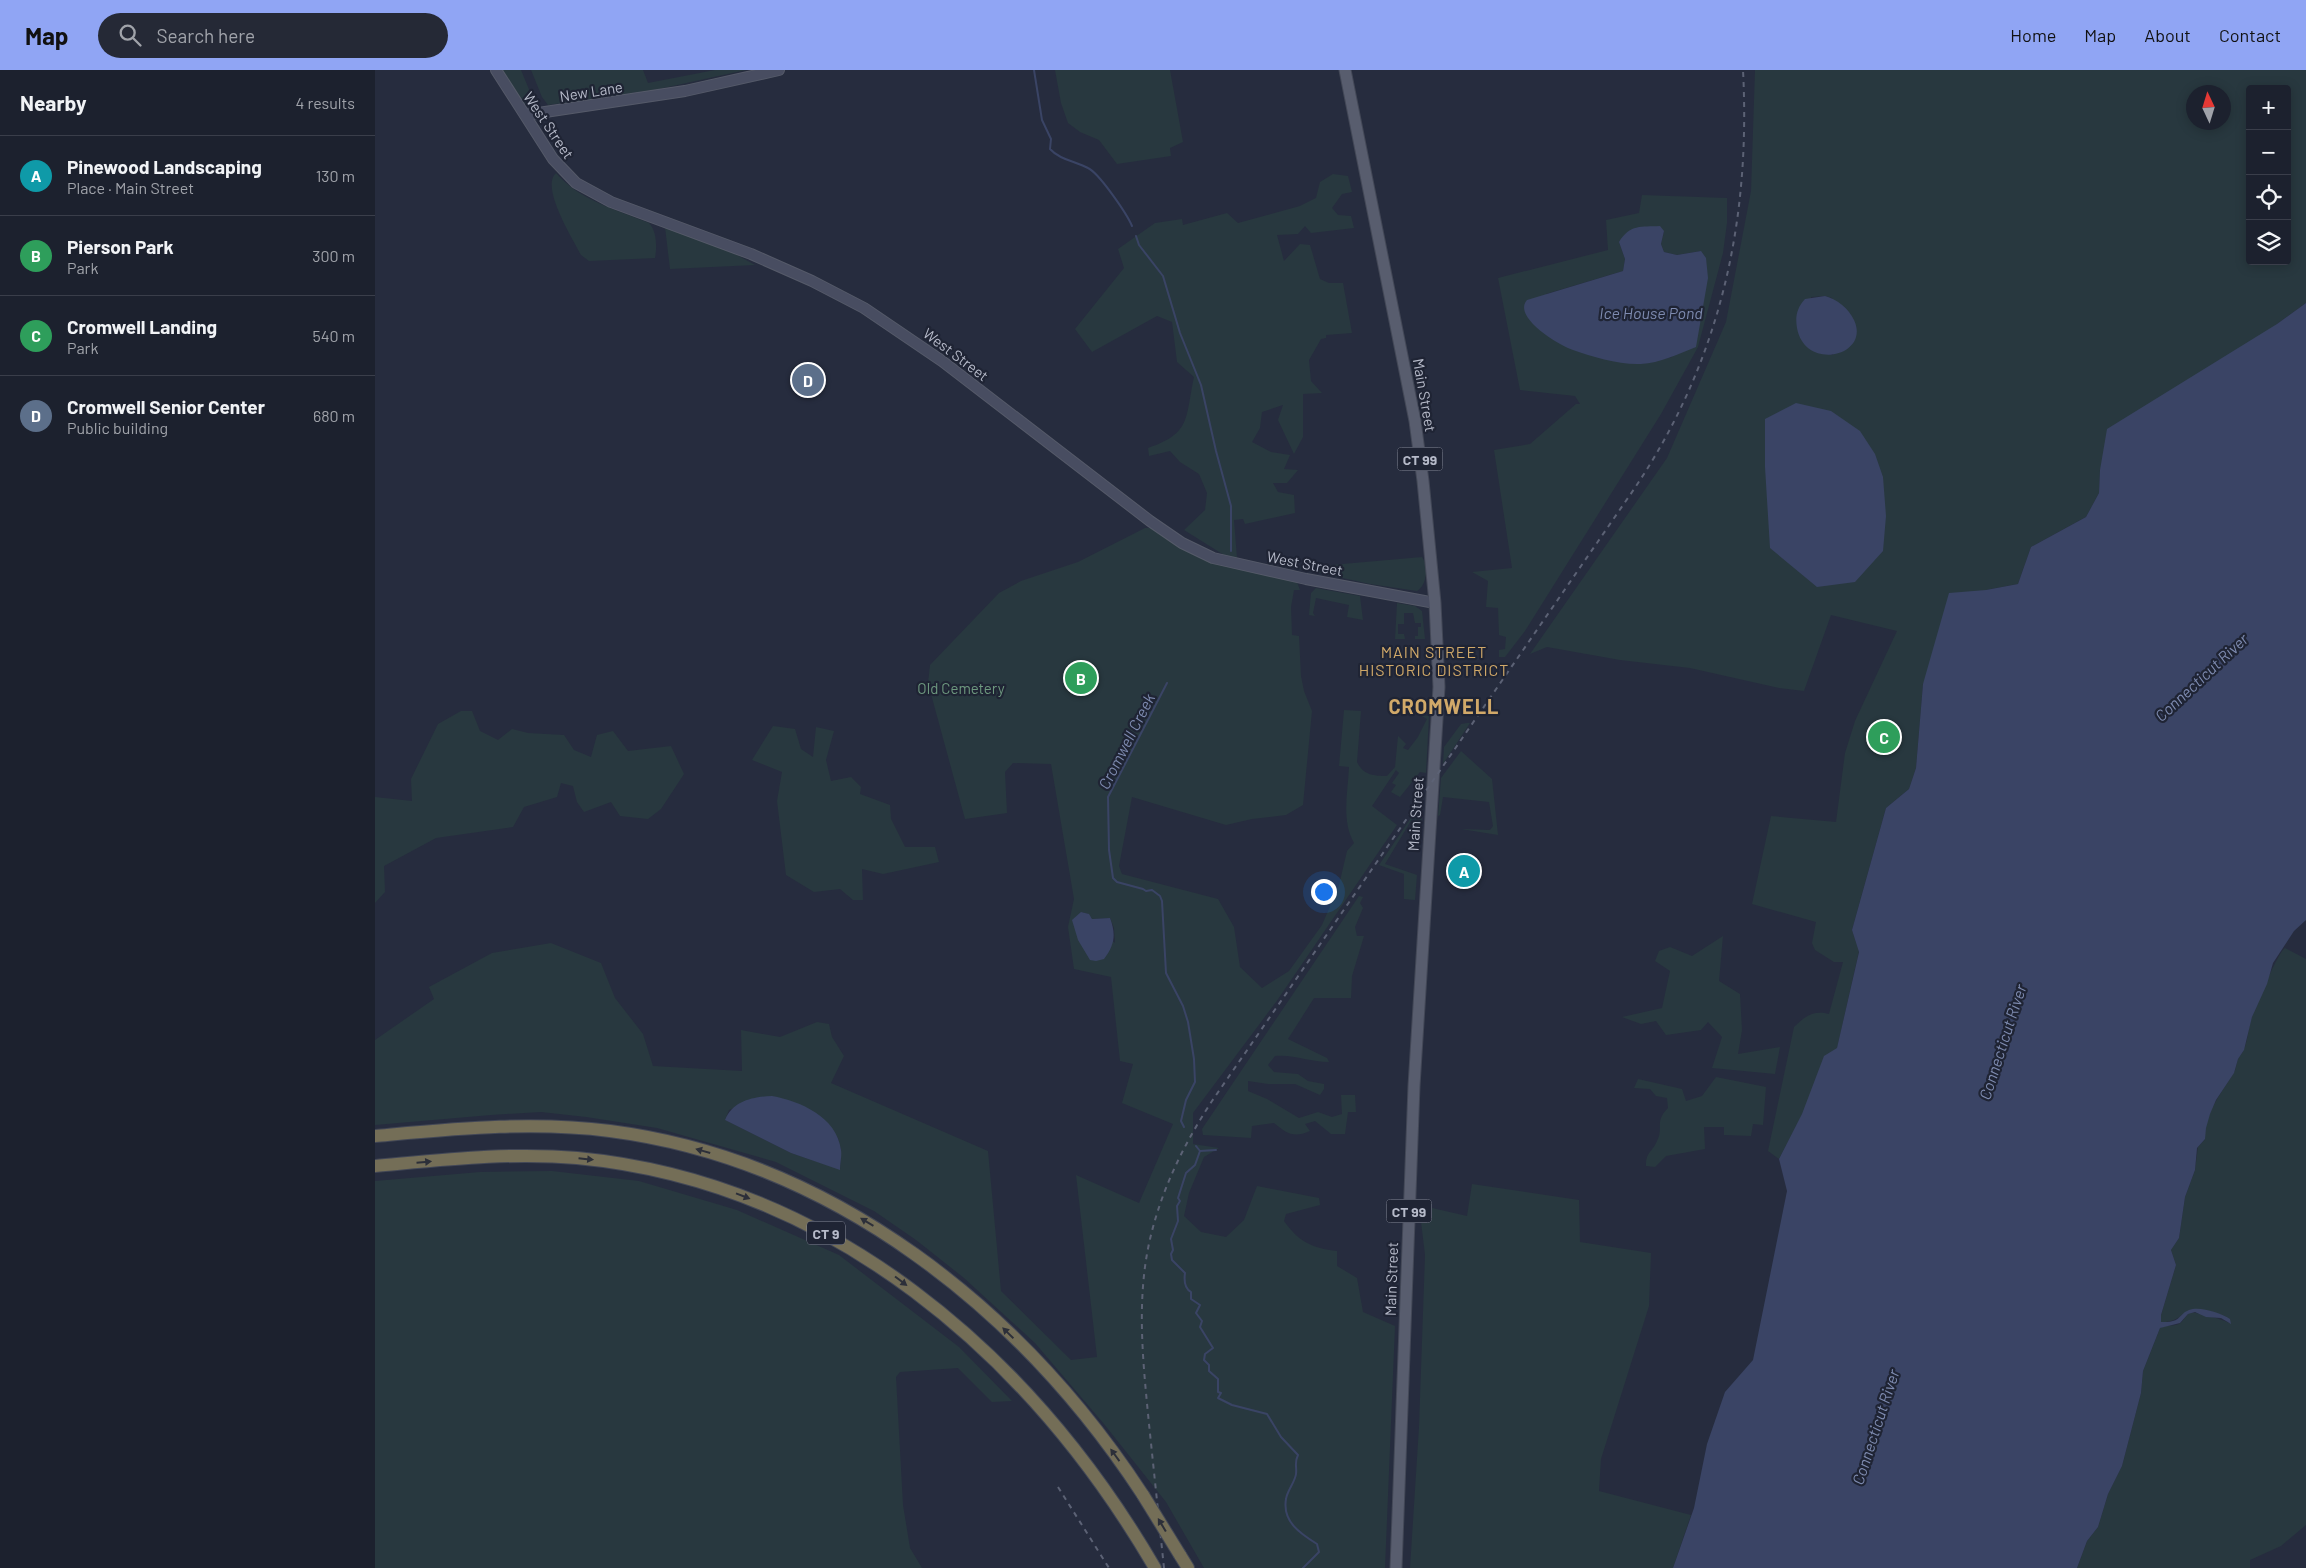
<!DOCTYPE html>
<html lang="en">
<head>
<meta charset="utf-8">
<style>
  body { margin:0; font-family:Barlow,sans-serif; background:#252936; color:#f1f3f6 }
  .controls { position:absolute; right:15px; top:15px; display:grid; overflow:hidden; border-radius:5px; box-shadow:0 2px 12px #0003 }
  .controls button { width:45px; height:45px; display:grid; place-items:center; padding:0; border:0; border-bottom:1px solid #3a3e4a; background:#1c212e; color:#f1f3f6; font:25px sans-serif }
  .compass { position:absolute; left:1811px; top:15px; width:45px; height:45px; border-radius:50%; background:#1c212e; box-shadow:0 2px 12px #0003; rotate:356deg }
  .you { position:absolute; left:948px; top:821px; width:18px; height:18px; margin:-12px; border:4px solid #fff; border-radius:50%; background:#1a73e8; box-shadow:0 0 0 8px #1a73e833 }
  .badge { display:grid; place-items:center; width:32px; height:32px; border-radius:50%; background:#90a5f4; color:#fff; font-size:16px; font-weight:700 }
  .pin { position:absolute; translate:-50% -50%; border:2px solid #fff; box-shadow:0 1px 5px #0006 }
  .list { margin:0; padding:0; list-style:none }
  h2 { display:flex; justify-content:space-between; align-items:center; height:65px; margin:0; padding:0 20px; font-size:21px }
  h2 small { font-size:16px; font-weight:400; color:#a0a3aa }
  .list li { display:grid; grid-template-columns:32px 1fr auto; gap:15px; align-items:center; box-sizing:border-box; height:80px; padding:0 20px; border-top:1px solid #3a3e4a }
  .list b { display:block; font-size:19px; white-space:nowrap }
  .list p { margin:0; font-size:16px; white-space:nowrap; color:#a0a3aa }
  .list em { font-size:16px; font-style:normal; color:#a0a3aa }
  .icon { flex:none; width:28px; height:28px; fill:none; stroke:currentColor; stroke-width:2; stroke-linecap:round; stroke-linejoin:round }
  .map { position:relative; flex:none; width:1931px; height:1498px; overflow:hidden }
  header { display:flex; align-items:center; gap:30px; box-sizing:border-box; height:70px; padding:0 25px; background:#90a5f4; color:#111 }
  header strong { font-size:24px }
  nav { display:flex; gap:28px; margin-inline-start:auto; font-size:18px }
  .search { width:350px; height:45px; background:#252936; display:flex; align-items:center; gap:12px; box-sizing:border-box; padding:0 18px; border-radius:28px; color:#a0a3aa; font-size:19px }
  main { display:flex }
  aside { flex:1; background:#1c212e }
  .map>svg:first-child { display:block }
  .green { fill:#28383f; fill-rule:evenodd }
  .water { fill:#3a4465 }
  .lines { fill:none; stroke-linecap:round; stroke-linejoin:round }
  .stream { stroke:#3a4465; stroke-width:2 }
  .secondary-casing { stroke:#555a69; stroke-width:12 }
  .primary-casing { stroke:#434857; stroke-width:13 }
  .highway-casing { stroke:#424756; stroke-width:14 }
  .secondary { stroke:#484d61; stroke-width:10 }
  .primary { stroke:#585d6e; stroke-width:11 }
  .highway { stroke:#746e57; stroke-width:12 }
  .rail { stroke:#5c6275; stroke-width:2; stroke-dasharray:5 5; stroke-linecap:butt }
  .highway-bridge-casing { stroke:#424756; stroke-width:14; stroke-linecap:butt }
  .highway-bridge { stroke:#746e57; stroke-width:12 }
  .oneway { fill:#2c2f39 }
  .labels { text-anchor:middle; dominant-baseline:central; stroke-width:4.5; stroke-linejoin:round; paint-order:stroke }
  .shield { fill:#1f2434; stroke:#898d9c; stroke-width:1 }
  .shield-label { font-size:14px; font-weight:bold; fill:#b6bac9 }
  .street-label { font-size:15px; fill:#b6bac9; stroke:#1f2434 }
  .park-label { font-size:15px; fill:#6e997f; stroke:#1f2434 }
  .water-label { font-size:16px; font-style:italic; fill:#7e8bb0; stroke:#1f2434 }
  .neighbourhood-label { font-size:16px; letter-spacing:1px; fill:#d1a969; stroke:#1f2434 }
  .district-label { font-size:20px; font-weight:bold; letter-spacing:1px; fill:#d1a969; stroke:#1f2434 }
</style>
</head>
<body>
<header>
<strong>Map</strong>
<div class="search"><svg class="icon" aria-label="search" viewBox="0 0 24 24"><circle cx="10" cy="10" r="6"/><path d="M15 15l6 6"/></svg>Search here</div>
<nav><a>Home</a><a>Map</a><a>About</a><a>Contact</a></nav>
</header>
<main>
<aside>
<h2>Nearby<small>4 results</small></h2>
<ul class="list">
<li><span class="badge" style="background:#0f9aa8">A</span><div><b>Pinewood Landscaping</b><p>Place · Main Street</p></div><em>130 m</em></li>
<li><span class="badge" style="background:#2e9e5b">B</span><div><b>Pierson Park</b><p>Park</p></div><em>300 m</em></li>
<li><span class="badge" style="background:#2e9e5b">C</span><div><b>Cromwell Landing</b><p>Park</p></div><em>540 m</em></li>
<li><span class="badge" style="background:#5c6f8a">D</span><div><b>Cromwell Senior Center</b><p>Public building</p></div><em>680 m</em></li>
</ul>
</aside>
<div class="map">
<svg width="1931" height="1498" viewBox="0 0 1931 1498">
  <rect width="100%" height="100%" fill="#262c3e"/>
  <path class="green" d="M 125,0 L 146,0 L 158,29 L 158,36 C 144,37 133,10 125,0 Z
    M 156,0 L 268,0 L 273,13 L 340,0 L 371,0 L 284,19 L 173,35 L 167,27 Z
    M 680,0 L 795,0 L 808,72 L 795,78 L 796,86 L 742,94 L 724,70 L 705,62 L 693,53 L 686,33 Z
    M 1380,0 L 1931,0 L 1931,233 L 1902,254 L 1725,400 L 1724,423 L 1711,447 L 1656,477 L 1643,514 L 1611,520 L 1548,614 L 1541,698 L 1534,719 L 1511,738 L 1477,860 L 1484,881 L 1462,979 L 1404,1089 L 1393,1081 L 1419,957 C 1430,946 1439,940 1454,944 L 1468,892 L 1459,892 L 1440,880 L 1437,873 L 1441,852 L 1377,834 L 1396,746 L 1461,752 L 1470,683 L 1480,651 L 1522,561 L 1456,545 L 1429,621 L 1404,618 L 1315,598 L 1245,590 L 1172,577 L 1155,584 L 1292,388 L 1351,252 L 1376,121 ZM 1875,19 L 1912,19 L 1912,191 L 1875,191 ZM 1818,22 L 1848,22 L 1848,52 L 1818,52 ZM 1450,226 L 1457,228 L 1458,285 L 1437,280 L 1436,227 Z
    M 181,103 C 204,130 242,140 274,153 C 282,161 282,178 280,188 L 214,191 L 206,185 C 198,169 165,117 181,103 Z
    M 958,104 L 973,106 L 977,122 L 967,124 L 957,138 L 963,145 L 976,146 L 979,158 L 936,163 L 930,156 L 923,164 L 902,165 L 909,191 L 925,174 L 935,175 L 945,209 L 954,213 L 968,213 L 977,263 L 951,265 L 951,268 L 946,269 L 934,290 L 936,311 L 947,323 L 928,324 L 928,367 L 919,384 L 903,350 L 908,335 L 887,342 L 885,358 L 877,372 L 896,382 L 915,385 L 909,399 L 923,400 L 912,413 L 898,413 L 903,422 L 919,425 L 920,443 L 870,454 L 868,449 L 859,450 L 862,488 L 849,485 L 809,460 L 830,440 L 832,423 L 824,404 L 805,392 L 795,381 L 774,386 L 773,378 C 817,363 810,348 819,307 L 802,292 L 797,252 L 782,246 L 717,282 L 700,259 L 749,198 L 743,179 L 780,153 L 807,149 L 808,155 L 852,143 L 863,153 L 925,136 L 941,128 L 945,112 Z
    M 1267,125 L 1352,128 L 1352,153 L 1348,183 L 1323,277 L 1286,344 L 1150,561 L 1130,587 L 1124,587 L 1124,580 L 1130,579 L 1131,567 L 1124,565 L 1123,538 L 1111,537 L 1113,511 L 1097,502 L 1137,498 L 1119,380 L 1155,374 L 1201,334 L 1205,334 L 1200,326 L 1145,320 L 1123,208 L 1233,180 L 1231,150 L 1264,143 ZM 1289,161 L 1286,174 L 1289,182 L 1302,185 L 1326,181 L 1297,287 L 1265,294 L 1171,224 L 1248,201 L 1250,189 L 1244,172 Z
    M 290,157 L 362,185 L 380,195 L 295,199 Z
    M 770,458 L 776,458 L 843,494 L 922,512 L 925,520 L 919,520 L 916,537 L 917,565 L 924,566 L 926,606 L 929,621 L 937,641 L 928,735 L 911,745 L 877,749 L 851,755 L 757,727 L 744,796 L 747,804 L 843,829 L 859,857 L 865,897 L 887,918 L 914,901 L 947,855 L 964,815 L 972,781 L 979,773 C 966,750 973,722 974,697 L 964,696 L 969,640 L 986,641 L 982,692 C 988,705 999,706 1012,706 L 1020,697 L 1023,666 L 1031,674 L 1028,678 L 1033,680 L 1043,667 L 1052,649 L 1045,645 L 1054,646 L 1051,703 L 1045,702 L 1025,727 L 1016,722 L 1021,715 L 1017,713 L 1024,703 L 1021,700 L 997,736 L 1022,755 L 901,932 L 818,1043 L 818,1074 L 844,1078 L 829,1087 L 814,1123 L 809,1146 L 826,1162 L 851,1167 L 869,1150 L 882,1116 L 944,1128 L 945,1135 L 911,1144 L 909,1151 C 924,1172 937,1178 962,1181 L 962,1196 L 982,1208 L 988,1242 L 1020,1256 L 1010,1498 L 829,1498 L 791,1432 L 729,1354 L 660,1273 L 589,1208 L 541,1170 L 499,1141 L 401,1092 L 282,1058 L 211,1047 L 166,1042 L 116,1045 L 0,1055 L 0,970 L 59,929 L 54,917 L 117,883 L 176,873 L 226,893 L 240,928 L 268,964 L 278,996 L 367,1001 L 366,960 L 405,967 L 442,952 L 454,954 L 457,967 L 469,986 L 456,1013 L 613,1081 L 626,1221 L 696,1290 L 722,1287 L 701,1105 L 764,1133 L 798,1054 L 747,1033 L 758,994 L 745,991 L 736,907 L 699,899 L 693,857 L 699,829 L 676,694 L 638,693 L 630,702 L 632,743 L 590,749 L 553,613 L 555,595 L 624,523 L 646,511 L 703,492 ZM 706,842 L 713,844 L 717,849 L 735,848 L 739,858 L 740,873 ZM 384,1027 L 463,1068 L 466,1081 L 465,1099 L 416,1083 L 350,1050 L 354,1040 Z
    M 1047,487 C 1054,496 1052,515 1042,521 L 995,514 L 922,498 Z
    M 941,518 L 985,526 L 988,550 L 972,547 L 974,535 L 941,528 L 938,543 L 940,546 L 934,545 L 936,523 Z
    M 1022,533 L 1040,536 L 1047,541 L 1050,569 L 1040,569 L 1040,566 L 1043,566 L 1043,557 L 1046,557 L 1046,553 L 1040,553 L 1038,543 L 1029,543 L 1029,554 L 1023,554 L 1023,564 L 1029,564 L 1030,569 L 1020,569 Z
    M 86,641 L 97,641 L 105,661 L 123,670 L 137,659 L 153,663 L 189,665 L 199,680 L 216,687 L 222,665 L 238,661 L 253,681 L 296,676 L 309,704 L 286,739 L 273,749 L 245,746 L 236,732 L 209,742 L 202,732 L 198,716 L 186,713 L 182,727 L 149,737 L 138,757 L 61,768 L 9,796 L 10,822 L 0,833 L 0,727 L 37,731 L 36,709 L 63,654 Z
    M 1092,653 L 1095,653 L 1068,694 L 1069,677 L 1086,654 Z
    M 398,656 L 420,659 L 426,679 L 438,687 L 441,657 L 459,661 L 451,690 L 456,711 L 476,707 L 486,717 L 485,724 L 515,735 L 516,749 L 530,777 L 560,777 L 564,792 L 508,804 L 487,799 L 488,830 L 478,830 L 465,819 L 439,822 L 411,805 L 402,731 L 407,702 L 377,690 Z
    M 1086,681 L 1117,709 L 1123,765 L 1086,759 L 1115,760 L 1118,756 L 1114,732 L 1068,727 L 1065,745 L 1063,746 L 1066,708 Z
    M 1048,730 L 1046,761 L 1043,759 L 1044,750 L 1037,749 L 1010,794 L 1042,805 L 1040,830 L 1029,829 L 1029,804 L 1004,795 Z
    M 984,826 L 988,827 L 985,833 L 988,838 L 980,857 L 982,866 L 989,866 L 977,906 L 976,928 L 939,928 L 913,969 L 952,988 L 954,992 C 935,992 918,984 900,986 L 893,995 L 899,1002 L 923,1004 L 933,1011 L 949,1014 L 949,1019 L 945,1025 L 920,1014 L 893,1014 L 873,1011 L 873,1021 L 892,1029 L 924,1048 L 943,1042 L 957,1047 L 967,1044 L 966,1025 L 980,1025 L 981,1042 L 973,1042 L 970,1064 L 956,1064 L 940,1051 L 930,1054 L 935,1061 C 919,1068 912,1064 899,1053 L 877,1056 L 876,1068 L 828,1065 L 827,1059 Z
    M 1348,866 L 1344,911 L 1365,924 L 1367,960 L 1363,984 L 1405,977 L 1400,1004 L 1337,998 L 1347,967 L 1333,952 L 1326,960 L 1291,965 L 1281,951 L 1266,954 L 1247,947 L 1287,938 L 1295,901 L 1280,891 L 1284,881 L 1295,877 L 1317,886 Z
    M 1910,878 L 1931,889 L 1931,1455 L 1906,1476 L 1875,1490 L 1875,1498 L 1702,1498 L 1712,1471 L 1723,1457 L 1733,1424 L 1747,1396 L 1766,1323 L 1768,1301 L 1785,1258 C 1791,1254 1798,1257 1804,1254 C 1809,1251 1811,1244 1815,1243 C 1820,1241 1849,1250 1854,1253 L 1851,1247 C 1841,1243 1830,1239 1820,1240 C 1808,1240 1804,1253 1786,1252 L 1786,1245 L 1801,1195 L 1796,1180 L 1804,1168 L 1810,1127 L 1820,1100 L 1823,1077 L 1830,1069 C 1828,1046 1847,1022 1858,1004 C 1861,1000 1861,994 1863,989 C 1865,985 1868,983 1869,979 C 1873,970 1873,959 1876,950 C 1879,939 1903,882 1910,878 Z
    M 1341,1007 L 1391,1017 L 1388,1055 L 1378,1054 L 1376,1066 L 1349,1065 L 1349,1057 L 1329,1057 L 1330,1079 L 1291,1086 L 1280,1097 L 1271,1096 C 1271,1081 1277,1083 1282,1071 C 1289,1057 1279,1052 1293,1038 L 1292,1028 L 1281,1026 L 1275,1019 L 1259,1018 L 1263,1009 L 1307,1019 L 1311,1031 L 1327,1026 Z
    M 177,1101 L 264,1111 L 362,1140 L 464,1185 L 584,1277 L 637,1331 L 617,1332 L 583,1298 L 525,1302 L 521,1307 L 528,1435 L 535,1478 L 547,1498 L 0,1498 L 0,1111 L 105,1102 Z
    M 1097,1114 L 1204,1130 L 1205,1172 L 1276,1183 L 1274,1236 L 1226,1389 L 1224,1421 L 1316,1445 L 1298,1498 L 1035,1498 L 1044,1357 L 1050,1185 L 1044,1135 L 1092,1146 Z"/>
  <path class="water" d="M 1285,156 L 1289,161 L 1286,174 L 1289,182 L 1302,185 L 1326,181 L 1331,188 L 1333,208 L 1321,277 C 1303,284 1285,293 1266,294 C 1244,295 1218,287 1198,280 C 1184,275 1137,247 1152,230 L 1248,201 L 1250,189 L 1244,172 C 1255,154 1266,157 1285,156 Z
    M 1450,226 C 1462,229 1474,239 1479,250 C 1496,286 1430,302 1422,258 C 1420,246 1422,238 1430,229 Z
    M 1931,233 L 1931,850 L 1919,861 L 1898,893 L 1892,914 L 1877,947 L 1869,980 L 1863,989 L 1859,1003 L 1841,1030 L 1835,1044 L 1831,1058 L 1830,1069 L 1822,1078 L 1820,1100 L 1810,1127 L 1804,1168 L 1796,1180 L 1801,1195 L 1786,1245 L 1786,1252 C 1807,1253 1802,1245 1814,1240 C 1825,1236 1845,1243 1855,1249 L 1856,1254 L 1846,1248 L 1831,1247 L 1820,1242 L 1813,1244 L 1805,1253 L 1785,1258 L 1768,1301 L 1766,1323 L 1747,1396 L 1733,1424 L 1723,1457 L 1712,1471 L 1702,1498 L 1298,1498 L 1319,1438 L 1332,1374 L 1350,1322 L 1378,1290 L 1412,1121 L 1404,1089 L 1427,1044 L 1449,986 L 1462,978 L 1484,882 L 1477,860 L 1511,738 L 1534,719 L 1541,698 L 1548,614 L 1574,523 L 1611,520 L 1643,514 L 1656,477 L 1711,447 L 1724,423 L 1725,400 L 1732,359 L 1902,254 Z
    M 1421,333 L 1456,341 L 1485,361 L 1500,384 L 1508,407 L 1511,446 L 1508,481 L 1480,512 L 1442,517 L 1395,478 L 1390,397 L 1390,349 Z
    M 706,842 L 714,844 L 717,849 L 735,848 C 741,864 740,875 729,889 L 721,891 L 715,890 L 703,870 L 697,850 Z
    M 397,1026 C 425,1031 462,1047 466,1080 C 467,1086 465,1093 465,1100 L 416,1083 L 350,1050 C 358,1031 377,1027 397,1026 Z"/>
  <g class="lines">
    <path class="stream" d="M 659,0 L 667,50 L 676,69 L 675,79 C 685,90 700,91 713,98 C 724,103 752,144 757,156
      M 761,166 L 764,175 L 788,206 L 805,263 L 826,315 L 841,381 L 856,436 L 856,481
      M 792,613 L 733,727 L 734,780 L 738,808 L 742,812 L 768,819 L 771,821 L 777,820 L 785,826 L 787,831 L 791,903 L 808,936 L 813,952 L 819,989 L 820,1012 L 811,1030 L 806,1051 L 809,1057
      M 821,1076 L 825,1081 L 841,1080
      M 825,1081 L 820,1095 L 811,1103 L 803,1128 L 805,1131 L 802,1136 L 803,1151 L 796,1169 L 798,1180 L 796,1184 L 797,1190 L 810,1203 C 809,1210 809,1218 816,1222 L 816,1229 L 825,1235 L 821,1243 L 827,1251 L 825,1257 L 838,1278 L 830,1284 L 829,1290 L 834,1295 L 834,1301 L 843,1309 L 843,1322 L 846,1323 L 843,1328 L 857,1335 L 892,1344 L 906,1367 L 923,1385 C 919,1393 922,1396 921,1404 C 920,1412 912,1421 911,1429 C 907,1452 926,1464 942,1474 L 944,1482 L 928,1498"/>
    <defs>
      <path id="secondary" d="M 121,0 L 178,89 L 201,113 L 236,132 L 376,184 L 437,211 L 489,238 L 567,291 L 775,451 L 807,473 L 838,488 L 931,509 L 1060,533
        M 150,45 L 310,21 L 404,0"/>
      <path id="primary" d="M 970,0 L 1040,351 L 1048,411 L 1060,533 L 1064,617 L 1039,1016 L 1021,1498"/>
      <path id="highway" d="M 0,1066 C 79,1059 156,1051 235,1061 C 459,1090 647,1240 768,1425
        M 0,1096 C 67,1090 135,1082 202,1088 C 456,1112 655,1284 780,1498
        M 805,1485 L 813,1498"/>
    </defs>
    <use href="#secondary" class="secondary-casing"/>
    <use href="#primary" class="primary-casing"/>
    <use href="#highway" class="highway-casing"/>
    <use href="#secondary" class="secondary"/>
    <use href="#primary" class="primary"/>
    <use href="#highway" class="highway"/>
    <path class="rail" d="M 683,1417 L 734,1498
      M 789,1498 C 784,1450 779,1402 774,1354 C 768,1292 761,1230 775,1169 C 787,1118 809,1074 837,1031 L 1255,425 C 1344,296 1376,155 1368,0"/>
    <defs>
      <path id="highway-bridge" d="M 768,1425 L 805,1485"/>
    </defs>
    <use href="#highway-bridge" class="highway-bridge-casing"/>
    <use href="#highway-bridge" class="highway-bridge"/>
  </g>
  <defs><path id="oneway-solid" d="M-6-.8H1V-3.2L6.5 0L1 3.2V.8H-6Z" transform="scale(1.25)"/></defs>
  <g class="oneway">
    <use href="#oneway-solid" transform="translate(328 1081) rotate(-164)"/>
    <use href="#oneway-solid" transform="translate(211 1089) rotate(6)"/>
    <use href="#oneway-solid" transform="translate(49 1092) rotate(-5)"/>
    <use href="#oneway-solid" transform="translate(368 1126) rotate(21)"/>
    <use href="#oneway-solid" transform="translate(492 1152) rotate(-149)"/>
    <use href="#oneway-solid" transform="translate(526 1211) rotate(37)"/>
    <use href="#oneway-solid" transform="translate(633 1263) rotate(-136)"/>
    <use href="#oneway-solid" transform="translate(740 1385) rotate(-126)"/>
    <use href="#oneway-solid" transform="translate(787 1455) rotate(-121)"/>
  </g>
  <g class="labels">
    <g class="shield">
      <rect x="1022.5" y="377.5" width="45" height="23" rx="4"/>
      <rect x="1011.5" y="1129.5" width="45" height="23" rx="4"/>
      <rect x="432" y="1151.5" width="38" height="23" rx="4"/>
    </g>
    <g class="shield-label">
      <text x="1045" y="389">CT 99</text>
      <text x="1034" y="1141">CT 99</text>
      <text x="451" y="1163">CT 9</text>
    </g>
    <g class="street-label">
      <text transform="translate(216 21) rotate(-9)">New Lane</text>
      <text transform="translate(174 55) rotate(56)">West Street</text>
      <text transform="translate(581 284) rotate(37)">West Street</text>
      <text transform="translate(1050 325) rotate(80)">Main Street</text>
      <text transform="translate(930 493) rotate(11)">West Street</text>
      <text transform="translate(1040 744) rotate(-86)">Main Street</text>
      <text transform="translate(1016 1209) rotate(-88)">Main Street</text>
    </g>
    <g class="park-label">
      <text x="586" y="618">Old Cemetery</text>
    </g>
    <g class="water-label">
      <text x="1276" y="242">Ice House Pond</text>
      <text transform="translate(1826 607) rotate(-43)">Connecticut River</text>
      <text transform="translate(751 671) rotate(-63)">Cromwell Creek</text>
      <text transform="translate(1627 972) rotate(-72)">Connecticut River</text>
      <text transform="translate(1500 1357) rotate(-72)">Connecticut River</text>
    </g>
    <g class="neighbourhood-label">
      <text x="1059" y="581">MAIN STREET<tspan x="1059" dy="18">HISTORIC DISTRICT</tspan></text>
    </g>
    <g class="district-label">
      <text x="1069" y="636">CROMWELL</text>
    </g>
  </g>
</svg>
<div class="controls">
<button>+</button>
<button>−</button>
<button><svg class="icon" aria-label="locate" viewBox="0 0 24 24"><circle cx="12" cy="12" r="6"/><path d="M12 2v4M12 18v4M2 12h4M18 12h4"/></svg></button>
<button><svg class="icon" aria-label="layers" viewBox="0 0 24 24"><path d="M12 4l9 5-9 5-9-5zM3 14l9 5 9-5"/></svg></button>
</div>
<svg class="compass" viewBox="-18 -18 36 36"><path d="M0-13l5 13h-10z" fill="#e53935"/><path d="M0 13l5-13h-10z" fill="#a0a3aa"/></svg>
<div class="you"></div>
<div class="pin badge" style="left:1089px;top:801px;background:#0f9aa8">A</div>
<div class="pin badge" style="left:706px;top:608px;background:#2e9e5b">B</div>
<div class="pin badge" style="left:1509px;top:667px;background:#2e9e5b">C</div>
<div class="pin badge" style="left:433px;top:310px;background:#5c6f8a">D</div>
</div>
</main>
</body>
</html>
